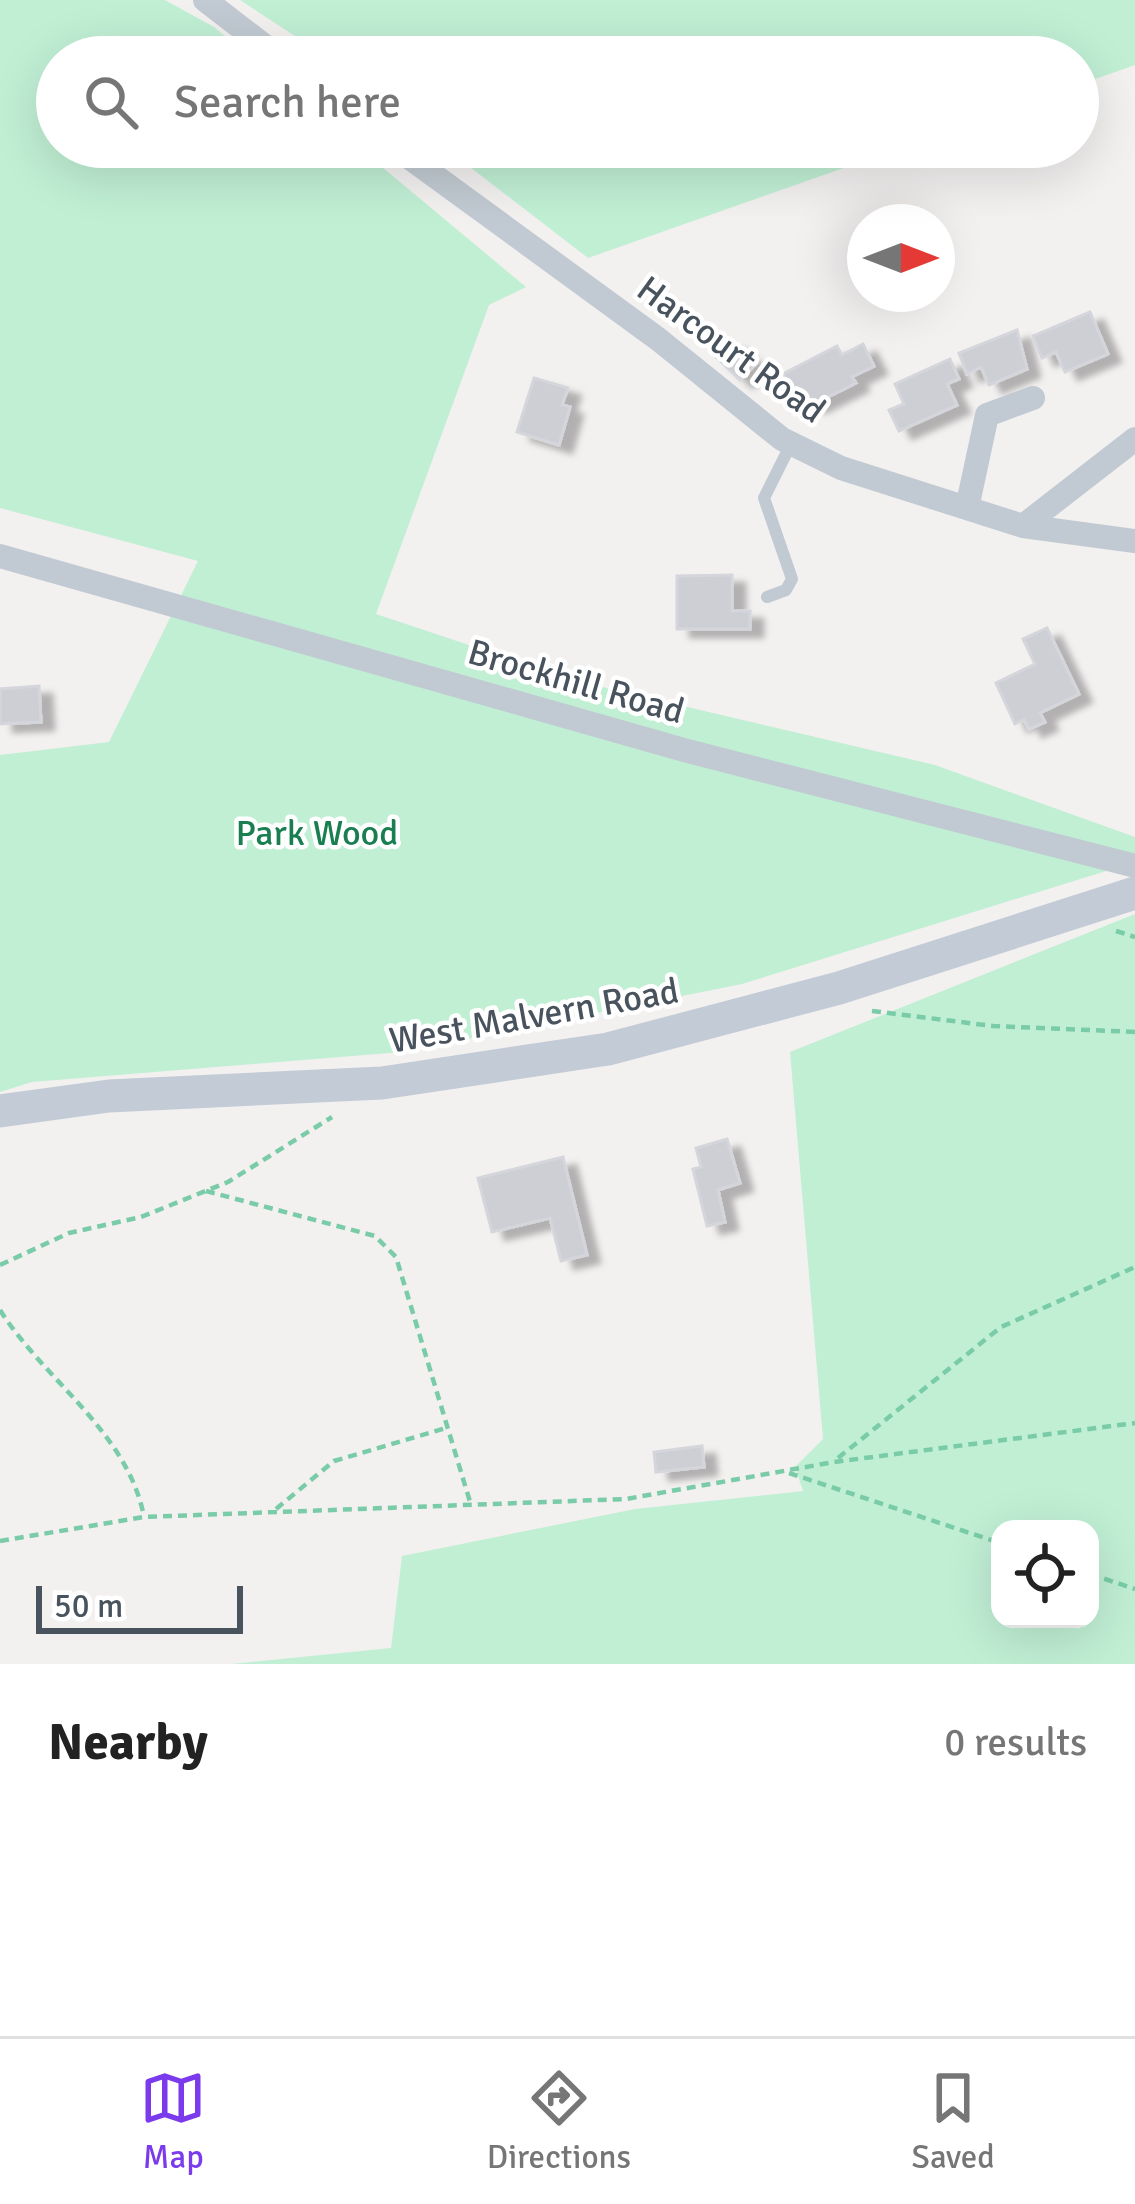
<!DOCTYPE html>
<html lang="en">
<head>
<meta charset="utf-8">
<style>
  body { margin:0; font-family:Signika,sans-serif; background:#f2f2f2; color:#222 }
  .controls { position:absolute; right:36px; bottom:36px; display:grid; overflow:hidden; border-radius:24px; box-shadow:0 12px 48px #0002 }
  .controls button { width:108px; height:108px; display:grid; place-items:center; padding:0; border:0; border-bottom:3px solid #e0e0e0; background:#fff; color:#222; font:60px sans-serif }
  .compass { position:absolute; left:847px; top:204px; width:108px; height:108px; border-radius:50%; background:#fff; box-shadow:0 12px 48px #0002; rotate:90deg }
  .scale { position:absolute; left:36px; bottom:30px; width:207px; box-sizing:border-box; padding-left:12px; border:6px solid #48535d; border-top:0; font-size:33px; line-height:42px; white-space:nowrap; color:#48535d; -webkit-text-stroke:9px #fff; paint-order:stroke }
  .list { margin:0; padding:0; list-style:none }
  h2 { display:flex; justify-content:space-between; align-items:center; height:156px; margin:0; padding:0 48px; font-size:51px }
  h2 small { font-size:39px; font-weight:400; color:#767676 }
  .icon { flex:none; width:66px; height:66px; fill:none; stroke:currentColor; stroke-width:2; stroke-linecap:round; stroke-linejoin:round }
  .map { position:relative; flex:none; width:1135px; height:1664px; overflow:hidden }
  .search { position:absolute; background:#fff; box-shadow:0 12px 48px #0002; left:36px; right:36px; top:36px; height:132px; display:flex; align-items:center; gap:30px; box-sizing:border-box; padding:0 42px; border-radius:66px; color:#767676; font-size:45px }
  .sheet { height:372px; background:#fff }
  nav { display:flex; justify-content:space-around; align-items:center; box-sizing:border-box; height:168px; border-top:3px solid #e0e0e0; background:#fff; font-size:33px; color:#767676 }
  nav a { display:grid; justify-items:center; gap:6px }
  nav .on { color:#7c3aed }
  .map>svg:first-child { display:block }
  .green { fill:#c0efd4; fill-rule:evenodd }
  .building { fill:#cdcfd5; stroke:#d4d6db; stroke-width:3; filter:url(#shadow) }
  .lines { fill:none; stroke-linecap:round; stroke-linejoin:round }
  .path { stroke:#79cca7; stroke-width:4.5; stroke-dasharray:9 6; stroke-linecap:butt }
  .service { stroke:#c1cad2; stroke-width:12 }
  .minor { stroke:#c1cad2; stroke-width:24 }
  .secondary { stroke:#c2cbd6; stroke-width:33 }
  .labels { text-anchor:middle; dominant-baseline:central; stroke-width:9; stroke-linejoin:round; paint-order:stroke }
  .street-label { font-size:36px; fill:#48535d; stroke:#fff }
  .park-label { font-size:36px; fill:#197e50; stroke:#fff }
</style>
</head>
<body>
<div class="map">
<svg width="1135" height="1664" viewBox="0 0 1135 1664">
  <defs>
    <filter id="shadow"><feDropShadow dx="13" dy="8" stdDeviation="3" flood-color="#0004"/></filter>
  </defs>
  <rect width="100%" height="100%" fill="#f3f0f0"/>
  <path class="green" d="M 0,0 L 165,0 L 214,27 L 250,57 L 57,57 L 57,147 L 358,147 L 526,287 L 489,305 L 376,614 L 577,681 L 935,765 L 1135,837 L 1135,862 L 742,984 L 402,1052 L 32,1082 L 0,1092 L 0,755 L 109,742 L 198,561 L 0,508 Z
    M 240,0 L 1135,0 L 1135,65 L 1078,85 L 1078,57 L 327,57 Z
    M 444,147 L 903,147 L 588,258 Z
    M 1135,914 L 1135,1664 L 232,1664 L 391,1648 L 402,1556 L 635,1509 L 803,1491 L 795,1467 L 823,1439 L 790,1052 ZM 1000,1529 L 1090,1529 L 1090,1619 L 1000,1619 Z"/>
  <path class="building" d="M 1090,312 L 1108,354 L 1065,372 L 1056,352 L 1042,358 L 1033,336 Z
    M 1017,330 L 1027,369 L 989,385 L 981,367 L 967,374 L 959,353 Z
    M 731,341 L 756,364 L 740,380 L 716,357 Z
    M 863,344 L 874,366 L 852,377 L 856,383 L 812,405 L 806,393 L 795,398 L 783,374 L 837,346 L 842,355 Z
    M 950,359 L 959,379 L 947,384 L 957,405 L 899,431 L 889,410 L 904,404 L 895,384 Z
    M 534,378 L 568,388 L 562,405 L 570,407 L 559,445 L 517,432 Z
    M 732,575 L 732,611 L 750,611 L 750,629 L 677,629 L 677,576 Z
    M 1047,628 L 1079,694 L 1040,713 L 1045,722 L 1029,729 L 1024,719 L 1015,724 L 996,683 L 1035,664 L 1023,639 Z
    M 39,686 L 41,722 L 0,724 L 0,689 Z
    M 727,1139 L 740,1183 L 718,1190 L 725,1222 L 707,1226 L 693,1169 L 701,1167 L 696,1148 Z
    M 563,1157 L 587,1255 L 561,1261 L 550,1218 L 492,1232 L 478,1178 Z
    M 702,1446 L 704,1467 L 656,1472 L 654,1452 Z"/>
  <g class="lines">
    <path class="path" d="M 1116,931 L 1135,937
      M 872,1011 L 993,1026 L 1135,1032
      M 206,1191 L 375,1236 L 396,1257 L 471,1505
      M 0,1265 L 69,1233 L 141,1217 L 228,1182 L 332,1117
      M 0,1310 C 44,1380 128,1432 144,1517
      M 838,1458 L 1001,1327 L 1135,1267
      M 789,1473 L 1000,1543
      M 276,1509 L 334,1461 L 446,1428
      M 0,1541 L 144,1517 L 626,1499 L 834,1462 L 1135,1423
      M 1090,1574 L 1135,1589"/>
    <path class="service" d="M 767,597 L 786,590 L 792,579 L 764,498 L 791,444"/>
    <path class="minor" d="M 205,0 L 279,57
      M 395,147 L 658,339 L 782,439 L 841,468 L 1023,526 L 1135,541
      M 967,508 L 987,415 L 1033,398
      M 1023,526 L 1135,439
      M 0,556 L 684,750 L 1135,866"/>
    <path class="secondary" d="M 0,1111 L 109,1096 L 382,1083 L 608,1049 L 839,988 L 1135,893"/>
  </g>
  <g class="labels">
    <g class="street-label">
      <text transform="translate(731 350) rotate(36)">Harcourt Road</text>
      <text transform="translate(576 682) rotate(16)">Brockhill Road</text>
      <text transform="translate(534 1016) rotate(-10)">West Malvern Road</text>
    </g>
    <g class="park-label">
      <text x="317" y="833">Park Wood</text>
    </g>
  </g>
</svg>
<div class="controls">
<button><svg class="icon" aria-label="locate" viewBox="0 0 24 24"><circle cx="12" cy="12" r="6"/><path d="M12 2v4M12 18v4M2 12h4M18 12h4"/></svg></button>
</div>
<svg class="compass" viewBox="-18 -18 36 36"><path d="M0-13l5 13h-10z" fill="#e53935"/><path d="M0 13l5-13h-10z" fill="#767676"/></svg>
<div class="scale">50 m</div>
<div class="search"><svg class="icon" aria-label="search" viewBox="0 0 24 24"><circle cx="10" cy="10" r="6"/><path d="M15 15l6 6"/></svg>Search here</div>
</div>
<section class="sheet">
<h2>Nearby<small>0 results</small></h2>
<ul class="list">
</ul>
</section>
<nav>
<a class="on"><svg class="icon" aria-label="map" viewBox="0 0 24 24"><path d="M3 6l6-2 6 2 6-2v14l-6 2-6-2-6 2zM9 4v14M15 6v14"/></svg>Map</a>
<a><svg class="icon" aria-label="directions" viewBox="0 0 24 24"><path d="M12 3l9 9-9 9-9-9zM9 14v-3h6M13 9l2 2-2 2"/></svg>Directions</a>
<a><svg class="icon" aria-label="saved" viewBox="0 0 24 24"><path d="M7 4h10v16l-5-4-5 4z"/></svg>Saved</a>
</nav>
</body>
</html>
